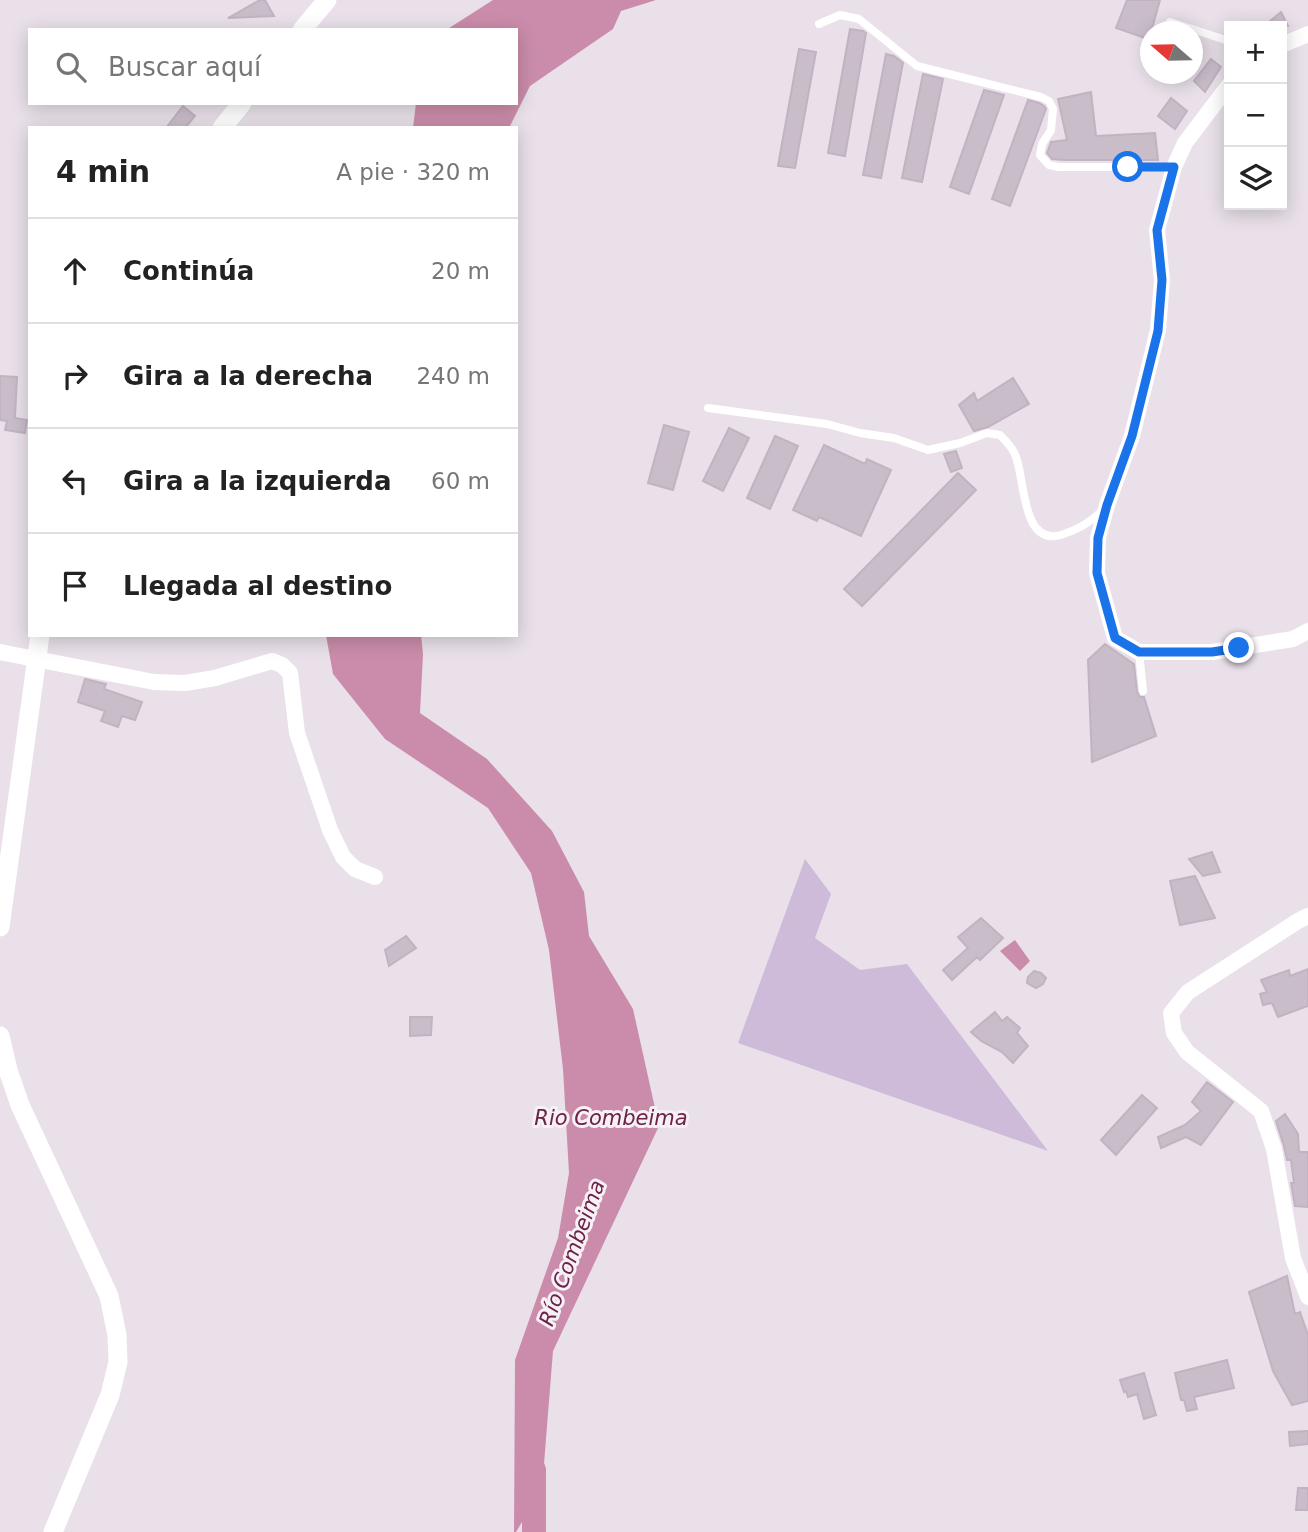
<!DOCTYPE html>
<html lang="es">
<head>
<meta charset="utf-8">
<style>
  body { margin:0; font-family:"DejaVu Sans",sans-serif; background:#f2f2f2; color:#222 }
  .controls { position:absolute; right:21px; top:21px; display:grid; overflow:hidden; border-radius:0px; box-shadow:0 4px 18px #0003 }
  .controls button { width:63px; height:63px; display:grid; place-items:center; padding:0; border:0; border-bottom:2px solid #e0e0e0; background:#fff; color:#222; font:35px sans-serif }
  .compass { position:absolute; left:1140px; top:21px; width:63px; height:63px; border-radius:50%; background:#fff; box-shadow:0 4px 18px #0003; rotate:290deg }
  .stop { position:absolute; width:21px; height:21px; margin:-16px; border:5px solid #1a73e8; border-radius:50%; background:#fff }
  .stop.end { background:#1a73e8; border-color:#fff; box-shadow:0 2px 7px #0008 }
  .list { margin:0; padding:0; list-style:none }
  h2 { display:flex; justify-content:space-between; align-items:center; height:91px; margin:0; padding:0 28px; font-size:30px }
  h2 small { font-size:23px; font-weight:400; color:#767676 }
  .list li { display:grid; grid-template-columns:46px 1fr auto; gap:21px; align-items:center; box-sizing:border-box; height:105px; padding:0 28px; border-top:2px solid #e0e0e0 }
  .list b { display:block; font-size:26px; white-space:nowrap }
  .list em { font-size:23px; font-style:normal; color:#767676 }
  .icon { flex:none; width:38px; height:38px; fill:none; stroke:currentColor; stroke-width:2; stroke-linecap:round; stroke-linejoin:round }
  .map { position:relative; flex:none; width:1308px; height:1532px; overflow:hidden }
  .search { position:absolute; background:#fff; box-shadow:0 4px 18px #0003; left:28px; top:28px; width:490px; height:77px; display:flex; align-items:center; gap:18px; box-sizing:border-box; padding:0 24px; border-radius:0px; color:#767676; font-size:26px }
  .panel { position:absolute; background:#fff; box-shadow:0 4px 18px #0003; left:28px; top:126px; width:490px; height:511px; border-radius:0px }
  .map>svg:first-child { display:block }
  .green { fill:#cebbd9 }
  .water { fill:#ca8caa }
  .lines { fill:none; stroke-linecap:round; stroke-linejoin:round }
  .river { stroke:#ca8caa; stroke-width:24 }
  .building { fill:#c9bdca; stroke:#c2b3c2; stroke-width:2 }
  .service { stroke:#fff; stroke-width:8 }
  .minor { stroke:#fff; stroke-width:16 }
  .tertiary { stroke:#fff; stroke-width:19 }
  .route { stroke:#1a73e8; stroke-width:9 }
  .labels { text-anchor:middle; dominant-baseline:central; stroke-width:6; stroke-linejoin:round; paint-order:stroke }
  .water-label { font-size:21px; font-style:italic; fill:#6e2246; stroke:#f6f0f7 }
</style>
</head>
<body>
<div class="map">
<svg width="1308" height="1532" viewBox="0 0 1308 1532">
  <rect width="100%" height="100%" fill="#e9e0ea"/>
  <path class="green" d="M 805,859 L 831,894 L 815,938 L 860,970 L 907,964 L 1048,1151 L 738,1043 Z"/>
  <path class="water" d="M 493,0 L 656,0 L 621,11 L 613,29 L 530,86 L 509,128 L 413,128 L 416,103 L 516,103 L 516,30 L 446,30 Z
    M 326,635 L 421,635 L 423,654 L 420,713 L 487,759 L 552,831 L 584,892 L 589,936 L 633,1009 L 659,1126 L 553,1351 L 542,1489 L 516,1532 L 514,1532 L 515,1360 L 558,1238 L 569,1173 L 563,1069 L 549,950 L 531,873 L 488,808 L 385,739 L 333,674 Z
    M 1015,940 L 1030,961 L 1020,971 L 1000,951 Z"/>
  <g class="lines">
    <path class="river" d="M 534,1532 L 534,1470"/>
  </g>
  <path class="building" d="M 260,0 L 265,0 L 274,16 L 228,18 Z
    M 1127,0 L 1160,0 L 1151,32 L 1151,40 L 1116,28 Z
    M 1281,12 L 1288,26 L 1264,26 Z
    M 850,29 L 863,31 L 866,33 L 845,156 L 828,153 Z
    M 799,49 L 816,52 L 795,168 L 778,166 Z
    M 886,54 L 894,56 L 903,63 L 881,178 L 863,175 Z
    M 1211,59 L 1221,67 L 1205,92 L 1194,81 Z
    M 923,74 L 943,79 L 922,182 L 902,178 Z
    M 984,90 L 1004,95 L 969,194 L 950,187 Z
    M 1091,92 L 1096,136 L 1155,133 L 1158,160 L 1065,160 L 1052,159 L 1047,153 L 1051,142 L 1067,140 L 1058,99 Z
    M 1171,98 L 1187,111 L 1175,129 L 1158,116 Z
    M 1028,100 L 1039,103 L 1044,106 L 1046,109 L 1010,206 L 992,199 Z
    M 183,106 L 195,116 L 185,128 L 166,128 Z
    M 0,376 L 17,377 L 15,418 L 27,420 L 25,433 L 5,430 L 7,421 L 0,420 Z
    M 1013,378 L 1029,404 L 988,427 L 974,431 L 959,405 L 974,393 L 977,401 Z
    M 664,425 L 689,432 L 673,490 L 648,483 Z
    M 729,428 L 749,438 L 723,491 L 703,481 Z
    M 775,436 L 798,446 L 770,509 L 747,498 Z
    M 824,445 L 865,464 L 867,459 L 891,470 L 861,536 L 819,517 L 817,521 L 793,510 Z
    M 956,451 L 962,468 L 951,472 L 944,454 Z
    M 958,473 L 976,490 L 862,606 L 844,589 Z
    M 1105,644 L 1134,664 L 1137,692 L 1140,697 L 1144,697 L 1156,736 L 1092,762 L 1088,660 Z
    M 85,679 L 106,684 L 104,689 L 142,702 L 135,720 L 122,716 L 118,727 L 101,721 L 105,711 L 78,702 Z
    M 1212,852 L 1220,872 L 1203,876 L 1189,859 Z
    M 1195,876 L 1215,918 L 1180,925 L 1170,881 Z
    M 981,918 L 1003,938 L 980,960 L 977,957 L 952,980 L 943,970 L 968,948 L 958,937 Z
    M 406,936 L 416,948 L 389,966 L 385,950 Z
    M 1308,969 L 1308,1006 L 1278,1017 L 1272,1003 L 1263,1005 L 1260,994 L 1267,992 L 1261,980 L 1289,970 L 1290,976 Z
    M 1034,971 L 1041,973 L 1046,978 L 1043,984 L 1036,988 L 1027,983 L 1028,977 Z
    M 995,1012 L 1002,1021 L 1007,1017 L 1020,1028 L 1017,1033 L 1028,1046 L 1013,1063 L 1002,1052 L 981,1041 L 971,1032 Z
    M 410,1017 L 432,1017 L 431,1035 L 410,1036 Z
    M 1207,1082 L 1233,1102 L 1201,1145 L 1186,1137 L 1161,1148 L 1158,1137 L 1185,1125 L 1201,1111 L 1192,1102 Z
    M 1142,1095 L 1157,1108 L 1116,1155 L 1101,1140 Z
    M 1285,1114 L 1298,1134 L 1299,1152 L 1308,1152 L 1308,1207 L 1295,1206 L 1291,1183 L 1294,1183 L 1291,1160 L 1287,1160 L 1284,1146 L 1276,1121 Z
    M 1287,1276 L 1295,1314 L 1300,1312 L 1308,1335 L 1308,1401 L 1292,1405 L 1273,1371 L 1249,1292 Z
    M 1227,1360 L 1234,1388 L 1194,1397 L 1197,1409 L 1187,1411 L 1184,1400 L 1181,1400 L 1175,1373 Z
    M 1144,1373 L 1156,1415 L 1144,1419 L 1137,1394 L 1128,1397 L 1126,1391 L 1124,1392 L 1120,1380 Z
    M 1308,1431 L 1308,1444 L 1290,1446 L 1289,1432 Z
    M 1298,1488 L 1308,1488 L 1308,1510 L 1296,1510 Z"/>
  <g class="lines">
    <path class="service" d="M 1170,22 L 1229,41
      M 819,24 L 840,15 L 859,19 L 917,66 L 1041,97 L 1049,101 L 1053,109 L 1051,130 L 1042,144 L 1040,155 L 1049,165 L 1059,167 L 1174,167
      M 708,408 L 827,424 L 860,433 L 894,438 L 928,450 L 960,443 L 987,433 L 1000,435 C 1006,441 1014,449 1016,457 C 1025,481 1022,546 1061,535 C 1078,530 1091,522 1103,510
      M 1139,652 L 1143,691"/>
    <path class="minor" d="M 1282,45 L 1308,34
      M 1229,85 L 1185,143 L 1174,167 L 1157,230 L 1162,280 L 1158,330 L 1132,436 L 1107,505 L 1098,538 L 1097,573 L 1115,638 L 1139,652 L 1212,652 L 1293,639 L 1308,631
      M 0,652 L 154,682 L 185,683 L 215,678 L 272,661 L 282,665 L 290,673 L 297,733 L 330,830 L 343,857 L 355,869 L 375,877
      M 1308,916 L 1298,921 L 1188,992 L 1171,1013 L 1174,1033 L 1187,1052 L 1261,1111 L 1274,1149 L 1293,1258 L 1308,1297"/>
    <path class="tertiary" d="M 302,30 L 327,0
      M 222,128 L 242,103
      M 0,927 L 40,635
      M 0,1036 L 8,1070 L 20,1105 L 109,1296 L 117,1335 L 118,1362 L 110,1395 L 53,1532"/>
  </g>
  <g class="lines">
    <path class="route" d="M 1128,167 L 1174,167 L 1157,230 L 1162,280 L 1158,331 L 1132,436 L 1107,505 L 1098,538 L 1097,573 L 1115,638 L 1139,652 L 1212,652 L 1239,648"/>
  </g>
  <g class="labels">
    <g class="water-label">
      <text x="611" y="1118">Rio Combeima</text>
      <text transform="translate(572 1253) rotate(-70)">Río Combeima</text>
    </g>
  </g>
</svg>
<div class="controls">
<button>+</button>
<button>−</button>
<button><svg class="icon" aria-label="layers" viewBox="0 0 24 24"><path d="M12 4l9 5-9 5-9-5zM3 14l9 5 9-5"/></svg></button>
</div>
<svg class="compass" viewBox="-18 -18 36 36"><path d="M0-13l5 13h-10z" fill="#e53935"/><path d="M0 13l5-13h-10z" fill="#767676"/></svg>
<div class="stop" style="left:1128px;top:167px"></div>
<div class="stop end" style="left:1239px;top:648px"></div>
<div class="search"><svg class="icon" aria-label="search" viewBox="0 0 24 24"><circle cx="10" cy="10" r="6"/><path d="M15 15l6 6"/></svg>Buscar aquí</div>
<section class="panel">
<h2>4 min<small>A pie · 320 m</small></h2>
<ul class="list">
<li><svg class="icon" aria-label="ahead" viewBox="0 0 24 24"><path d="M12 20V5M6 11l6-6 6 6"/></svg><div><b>Continúa</b></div><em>20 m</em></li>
<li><svg class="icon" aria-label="right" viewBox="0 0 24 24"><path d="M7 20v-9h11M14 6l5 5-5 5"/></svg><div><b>Gira a la derecha</b></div><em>240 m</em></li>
<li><svg class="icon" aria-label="left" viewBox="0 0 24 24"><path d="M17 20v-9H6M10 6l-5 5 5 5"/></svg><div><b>Gira a la izquierda</b></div><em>60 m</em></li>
<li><svg class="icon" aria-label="arrive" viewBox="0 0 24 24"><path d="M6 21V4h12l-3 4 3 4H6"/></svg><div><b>Llegada al destino</b></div></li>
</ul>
</section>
</div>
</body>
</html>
